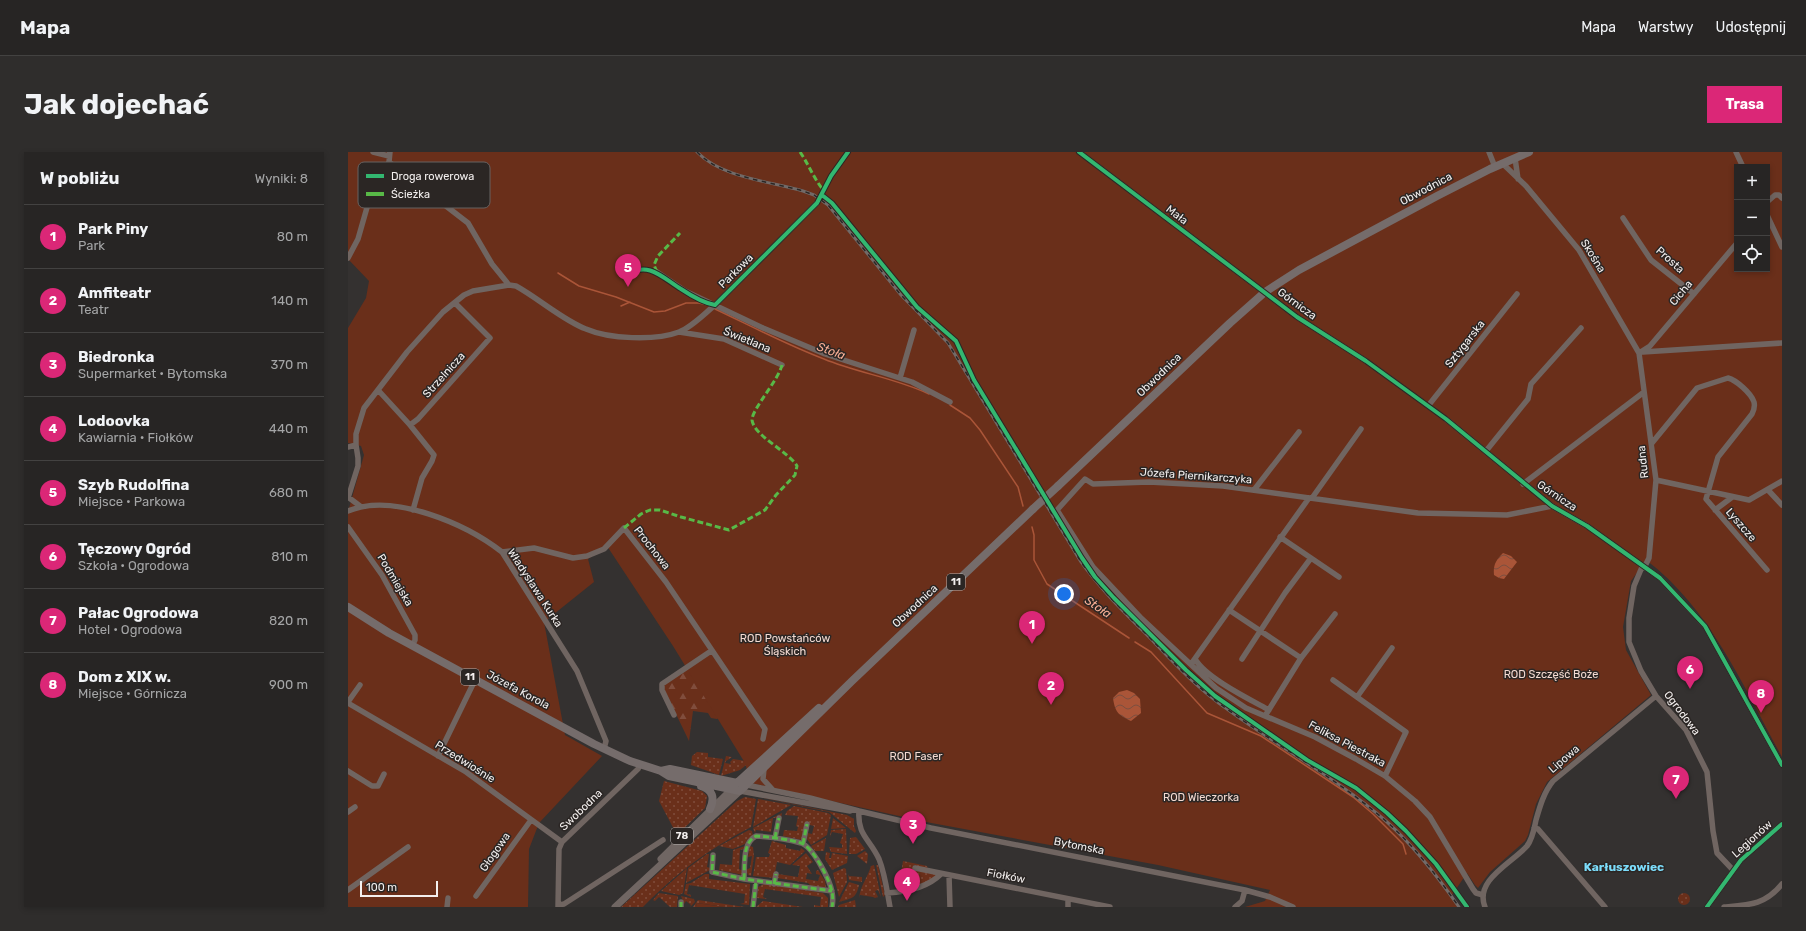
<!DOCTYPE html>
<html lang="pl">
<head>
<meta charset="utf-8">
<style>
  body { margin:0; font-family:Rubik,sans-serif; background:#2f2d2c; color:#f1f3f6 }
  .controls { position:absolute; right:12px; top:12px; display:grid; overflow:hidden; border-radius:0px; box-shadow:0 2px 6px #0003 }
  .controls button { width:36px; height:36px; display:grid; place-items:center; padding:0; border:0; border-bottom:1px solid #434241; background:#272524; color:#f1f3f6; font:20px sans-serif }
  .scale { position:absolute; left:12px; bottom:10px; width:78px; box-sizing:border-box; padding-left:4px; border:2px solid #f3efee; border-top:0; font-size:11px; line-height:14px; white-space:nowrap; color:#f3efee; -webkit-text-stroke:3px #2b2624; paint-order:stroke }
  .you { position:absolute; left:716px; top:442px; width:14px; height:14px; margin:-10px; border:3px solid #fff; border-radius:50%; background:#1a73e8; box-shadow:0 0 0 6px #1a73e833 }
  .badge { display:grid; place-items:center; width:26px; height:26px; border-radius:50%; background:#db2777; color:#fff; font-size:13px; font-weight:700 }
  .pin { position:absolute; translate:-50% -33px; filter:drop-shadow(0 1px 2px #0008) }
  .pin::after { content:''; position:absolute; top:21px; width:14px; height:12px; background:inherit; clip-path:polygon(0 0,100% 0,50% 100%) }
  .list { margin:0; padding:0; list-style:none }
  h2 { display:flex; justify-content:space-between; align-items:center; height:52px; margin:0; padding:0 16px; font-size:17px }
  h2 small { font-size:13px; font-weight:400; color:#a4a5a6 }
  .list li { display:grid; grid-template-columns:26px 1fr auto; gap:12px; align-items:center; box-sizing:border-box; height:64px; padding:0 16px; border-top:1px solid #434241 }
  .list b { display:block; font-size:15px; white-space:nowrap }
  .list p { margin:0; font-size:13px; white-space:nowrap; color:#a4a5a6 }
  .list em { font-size:13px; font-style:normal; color:#a4a5a6 }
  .icon { flex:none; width:22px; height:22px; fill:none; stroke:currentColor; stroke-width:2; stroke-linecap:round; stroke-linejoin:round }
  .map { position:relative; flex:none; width:1434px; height:755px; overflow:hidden; border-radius:0px }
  header { display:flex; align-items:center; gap:24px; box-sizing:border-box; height:56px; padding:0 20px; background:#272524; border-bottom:1px solid #434241 }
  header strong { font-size:19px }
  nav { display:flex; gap:22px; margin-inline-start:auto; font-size:14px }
  .intro { display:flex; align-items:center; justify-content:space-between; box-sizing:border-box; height:96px; padding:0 24px }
  h1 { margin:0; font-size:28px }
  .button { padding:10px 18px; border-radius:0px; background:#db2777; color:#fff; font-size:14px; font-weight:700 }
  main { display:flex; gap:24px; padding:0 24px }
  aside { flex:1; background:#272524; border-radius:0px; box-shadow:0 2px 6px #0003 }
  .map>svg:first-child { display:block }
  .grass { fill:url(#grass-dots) }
  .forest { fill:url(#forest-firs) }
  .green { fill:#6a2f1a; fill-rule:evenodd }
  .water { fill:url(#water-waves) }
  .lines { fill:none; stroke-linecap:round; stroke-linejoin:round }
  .stream { stroke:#aa5538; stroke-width:1.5 }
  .minor { stroke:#706561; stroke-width:5.5 }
  .major { stroke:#706663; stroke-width:7 }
  .highway { stroke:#756c6b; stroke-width:8 }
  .rail-casing { stroke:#716a68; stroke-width:3 }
  .rail { stroke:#2b2624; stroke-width:1.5; stroke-dasharray:4.5; stroke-linecap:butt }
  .highway-bridge { stroke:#756c6b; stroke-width:8 }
  .quiet { stroke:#58b947; stroke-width:3; stroke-dasharray:6 3; stroke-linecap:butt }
  .cycleway-casing { stroke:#2b2624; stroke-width:6 }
  .cycleway { stroke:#33b770; stroke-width:4 }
  .labels { text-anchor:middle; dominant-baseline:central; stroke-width:3; stroke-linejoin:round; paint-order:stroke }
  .shield { fill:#2b2624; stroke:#b7b3b1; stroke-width:1 }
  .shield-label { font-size:10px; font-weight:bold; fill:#f3efee }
  .street-label { font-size:11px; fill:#f3efee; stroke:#2b2624 }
  .park-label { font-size:11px; fill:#f4dad1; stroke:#2b2624 }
  .water-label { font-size:12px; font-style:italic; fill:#fab096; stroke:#2b2624 }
  .neighbourhood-label { font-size:12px; font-weight:bold; fill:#7cddfb; stroke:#2b2624 }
  .key { fill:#2b2624; stroke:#676261; stroke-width:1 }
  .key-label { font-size:11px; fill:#f3efee }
</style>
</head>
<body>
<header>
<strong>Mapa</strong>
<nav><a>Mapa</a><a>Warstwy</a><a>Udostępnij</a></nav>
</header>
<div class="intro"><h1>Jak dojechać</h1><a class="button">Trasa</a></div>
<main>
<aside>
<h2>W pobliżu<small>Wyniki: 8</small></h2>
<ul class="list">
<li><span class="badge">1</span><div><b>Park Piny</b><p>Park</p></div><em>80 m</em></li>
<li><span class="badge">2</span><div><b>Amfiteatr</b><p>Teatr</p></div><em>140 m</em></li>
<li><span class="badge">3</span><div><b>Biedronka</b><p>Supermarket · Bytomska</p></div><em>370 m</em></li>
<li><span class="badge">4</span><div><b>Lodoovka</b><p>Kawiarnia · Fiołków</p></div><em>440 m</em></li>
<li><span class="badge">5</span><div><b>Szyb Rudolfina</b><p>Miejsce · Parkowa</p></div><em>680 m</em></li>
<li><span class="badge">6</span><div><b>Tęczowy Ogród</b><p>Szkoła · Ogrodowa</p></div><em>810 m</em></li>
<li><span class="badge">7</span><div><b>Pałac Ogrodowa</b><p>Hotel · Ogrodowa</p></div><em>820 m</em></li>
<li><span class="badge">8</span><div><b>Dom z XIX w.</b><p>Miejsce · Górnicza</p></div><em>900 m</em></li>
</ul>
</aside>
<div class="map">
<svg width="1434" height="755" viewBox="0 0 1434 755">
  <defs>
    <pattern id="grass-dots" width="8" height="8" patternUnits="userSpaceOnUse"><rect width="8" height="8" fill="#6a2f1a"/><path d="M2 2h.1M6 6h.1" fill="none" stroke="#804d3c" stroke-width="1.8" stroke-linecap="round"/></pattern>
    <pattern id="forest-firs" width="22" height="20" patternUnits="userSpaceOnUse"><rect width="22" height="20" fill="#6a2f1a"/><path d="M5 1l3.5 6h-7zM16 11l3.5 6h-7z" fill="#804d3c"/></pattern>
    <pattern id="water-waves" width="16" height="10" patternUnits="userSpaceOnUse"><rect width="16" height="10" fill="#aa5538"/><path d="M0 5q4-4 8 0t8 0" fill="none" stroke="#7a4e40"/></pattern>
  </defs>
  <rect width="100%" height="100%" fill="#343130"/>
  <path class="grass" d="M 349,600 L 360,601 L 360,605 L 375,607 L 371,623 L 343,613 L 344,604 Z
    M 378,604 L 384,605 L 378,609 L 377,611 L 383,612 L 382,610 L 385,607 L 398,609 L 407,606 L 392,618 L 373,624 Z
    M 316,629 L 354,639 L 359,644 L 357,656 L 329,683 L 311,649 Z
    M 397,645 L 408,647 L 403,675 C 361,697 328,721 295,755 L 273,755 L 389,649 Z
    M 411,645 L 499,663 L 506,667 L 506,674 L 508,679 L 507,681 L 481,660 Z
    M 410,647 L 443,653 L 405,675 Z
    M 446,654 L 480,661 L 483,663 L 479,683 L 463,693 L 459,687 L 460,681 L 464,682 L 466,674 L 458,672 L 454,688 L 435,684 L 436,678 L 449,679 L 450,675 L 448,674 L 450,664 L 437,663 L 439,659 Z
    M 434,661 L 433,666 L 425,666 L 423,680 L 408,678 L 407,681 L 405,676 Z
    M 485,666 L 498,676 L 483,677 Z
    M 498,677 L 499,702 L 483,700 L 481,695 L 494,696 L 494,692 L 492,691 L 495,682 L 484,680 L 482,685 L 483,678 Z
    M 401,678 L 404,679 L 405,684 L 399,688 L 397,692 L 385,697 L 371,694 Z
    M 508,685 L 517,697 L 508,702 L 501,702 L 502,686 Z
    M 478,686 L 476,699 L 467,699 L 463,694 Z
    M 424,689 L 438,693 L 438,696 L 452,699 L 453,696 L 457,699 L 442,713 L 429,710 L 426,726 L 405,724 L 408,705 L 421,705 L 422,702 L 420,701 Z
    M 397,694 L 396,697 L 392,698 L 391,717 L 395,719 L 395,723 L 371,718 L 372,712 L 384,713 L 385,698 Z
    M 402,694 L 405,695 L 406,704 L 403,724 L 400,723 L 398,718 L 402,716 L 404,704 L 400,705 Z
    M 517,699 L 520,702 L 519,712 L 509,704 Z
    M 478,700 L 482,701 L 481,706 L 483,706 L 484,701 L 500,704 L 499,711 L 484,718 L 477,707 Z
    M 458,701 L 465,710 L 459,714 L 464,722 L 459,721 L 458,727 L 470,729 L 472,723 L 468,722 L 468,719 L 470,718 L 477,729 L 478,735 L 473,736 L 463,734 L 460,731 L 429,726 L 430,722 L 450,725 L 452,714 L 444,713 Z
    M 359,702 L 361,702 L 359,715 L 362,716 L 362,718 L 338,731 L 340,716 Z
    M 555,709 L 579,714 L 580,717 L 566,713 L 565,717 L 589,722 L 589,725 L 566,736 L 552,738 L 552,727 Z
    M 526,713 L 533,745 L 530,738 L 527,739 L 530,745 L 527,746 L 525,745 L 512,743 L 511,746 C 513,732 519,727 523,714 Z
    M 528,713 L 530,713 L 537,743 L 535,745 Z
    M 339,716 L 335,741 L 331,743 L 313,739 Z
    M 496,716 L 498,717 L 499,730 L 491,745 L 485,721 Z
    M 357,722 L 361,722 L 361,727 L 402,732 L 401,753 L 392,752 L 396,751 L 397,742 L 341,733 L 339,742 L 343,743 L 343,745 L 336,742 L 338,732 L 343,731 Z
    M 500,722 L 501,724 L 514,725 L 514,730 L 501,728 Z
    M 501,730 L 511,733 C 508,747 504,746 491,750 Z
    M 416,732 L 475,741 L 480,746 L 480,755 L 466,755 L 466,753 L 472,754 L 473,745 L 417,737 L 415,745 L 419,747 L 409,746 L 410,735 Z
    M 311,741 L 330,744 L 329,755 L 322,755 L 311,745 L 307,749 L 305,748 Z
    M1330 747a6 6 0 1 1 12 0a6 6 0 1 1-12 0Z
    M 333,744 L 346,747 L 347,750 L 342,755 L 343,753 L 338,749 L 336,752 Z
    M 350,748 L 397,755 L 376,755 L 349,751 L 348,755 L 345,755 Z
    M 507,748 L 508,755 L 490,755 L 491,753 Z
    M 415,749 L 455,755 L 408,755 Z"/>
  <path class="forest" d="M 358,504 L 377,561 L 369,567 L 363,566 L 360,561 L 345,559 L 341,589 L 315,535 L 316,532 Z"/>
  <path class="green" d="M 0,0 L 1434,0 L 1434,605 C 1396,536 1363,457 1298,408 L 1283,429 L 1275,475 L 1278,498 L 1303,543 L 1199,630 L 1188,652 L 1180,683 L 1177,689 L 1142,720 L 1130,736 L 1127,733 L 1119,721 L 1104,743 L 1111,755 L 897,755 L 917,749 L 922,738 L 810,713 L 578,670 L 403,631 L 397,611 L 325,494 L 259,394 L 240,407 L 246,430 L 196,470 L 217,583 L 254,604 L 191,671 L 181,697 L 180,755 L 0,755 L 0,360 L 16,303 L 13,294 L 0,291 L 0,176 L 18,146 L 21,129 L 0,107 ZM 1389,15 L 1419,15 L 1419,117 L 1389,117 Z
    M 349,751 L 376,755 L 348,755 Z"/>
  <path class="water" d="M 1155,401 L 1163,404 L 1169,410 L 1156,427 L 1151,426 L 1146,423 C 1145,413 1148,408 1155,401 Z
    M 779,538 L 786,541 L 792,547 L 793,561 L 783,569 C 770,563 767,560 765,546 L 771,540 Z"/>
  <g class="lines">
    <path class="stream" d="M 210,121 L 231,134 L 268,145 L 306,160 L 317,159 L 338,151 L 351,151 L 360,153
      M 273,154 L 282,150
      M 367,157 C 403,174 439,193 476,207 C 510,221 547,226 581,242
      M 602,253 L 622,266 L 632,278 L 670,335 L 675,354
      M 684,375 L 686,383 L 686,408 L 699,432 L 781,486
      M 787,490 L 803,500 L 859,561 L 913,584 L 1005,645 L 1025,662 L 1055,692 L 1058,702"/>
    <path class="minor" d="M 25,0 L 41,4
      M 731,0 L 949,165 L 1018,209 L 1098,267 L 1204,354 L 1239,374 L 1312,426 L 1357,474 L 1434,613
      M 1141,0 L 1147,15
      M 1388,0 L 1395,15
      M 1167,6 L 1170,27
      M 41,10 L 120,71 L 144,112 L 161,133
      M 1154,11 L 1178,34 L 1231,98 L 1291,201 L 1308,328 L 1301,406 L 1296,416
      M 1419,50 L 1427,43 L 1431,43 L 1434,46
      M 1419,63 L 1434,95
      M 1275,66 L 1303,108 L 1346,142
      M 0,106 L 10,87 L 24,38 L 41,10 L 42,0
      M 309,120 L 337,139 L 415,176 L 477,202 L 564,230 L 602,250
      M 331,180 L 376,187 L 434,213
      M 1295,200 L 1434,191
      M 1291,201 L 1302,194 L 1389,91
      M 552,226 L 566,178
      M 30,238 L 62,273 L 70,267 L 142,186 L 107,151
      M 1080,254 L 1169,142
      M 62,273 L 86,303 L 84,309 L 74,326 L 65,358
      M 1304,291 L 1349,236 L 1380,226 C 1388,228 1403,241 1406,250 C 1407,254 1406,258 1404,262 L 1370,305 L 1358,347 L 1419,418
      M 0,295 L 8,293
      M 1138,299 L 1180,247 L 1183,232 L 1233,176
      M 1308,328 L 1401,348 L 1434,329
      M 1175,332 L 1296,240
      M 906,338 L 951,280
      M 1420,338 L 1434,353
      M 0,345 L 12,354
      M 0,346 L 10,314 L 10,306 L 8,293 L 8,282 L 16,256 L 59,200 L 95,160 L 116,143 L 125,139 L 161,133 L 168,134 C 190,146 216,169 238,177 C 261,187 307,189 331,180 C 344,175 356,162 367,153 L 469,51
      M 964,346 L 1013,277
      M 1367,358 L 1383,346
      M 0,359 C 45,340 118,372 154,400 L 229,519 L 258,589 L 256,597
      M 0,375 L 34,423 L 67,483 L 67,488 L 64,494
      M 932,385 L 991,425
      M 154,400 L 186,396 L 225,406 L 239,404 L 256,397 L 276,376 L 318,430 L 417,577 L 415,587
      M 1294,415 L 1286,434 L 1281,466 L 1281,490 L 1293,519 L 1308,544 L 1338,578 L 1359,620 L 1365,679 L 1369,701 L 1385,718
      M 881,458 L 953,506
      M 847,507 C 858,526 901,547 921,558
      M 894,507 L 937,441 L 963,406
      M 843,512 L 961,346
      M 985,528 L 1058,580 L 1037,624
      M 1009,545 L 1044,496
      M 0,550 L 12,533
      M 0,551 L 118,620 L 214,690
      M 326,563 L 314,538 L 314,532 L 363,499
      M 917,564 L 953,506 L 987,462
      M 90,604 L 127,528
      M 416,617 L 415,627 L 425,638
      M 0,619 L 24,634 L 30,634 L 36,622
      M 399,633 L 462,646 L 511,659 L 583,676 L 897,738 L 922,745 L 945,755
      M 392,639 L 502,659
      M 511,659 C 509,683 522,687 531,707 C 537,722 539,739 542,755
      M 0,660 L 7,655
      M 1186,676 L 1190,677 L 1257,755
      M 427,686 L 431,666
      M 455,692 L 459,672
      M 365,703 L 364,720 L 396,727 L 484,739
      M 567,716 L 762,755
      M 601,723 L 602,755
      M 396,727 C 397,713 394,691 408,684 C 423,685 439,687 453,691 C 465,695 482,728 484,740 C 485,745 485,750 484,755
      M 426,732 L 428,722
      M 0,738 L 60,695
      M 539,741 C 558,740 579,736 593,722
      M 1135,743 L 1128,741 L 1125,737 L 1082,665 L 1067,649 L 1037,624 L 1008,607 L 967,585 L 898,556 L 868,536 L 792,465 L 745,415 L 709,358 L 737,327 L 745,332 L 801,330 L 875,334 L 1070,361 L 1159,363 L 1204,354
      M 128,744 L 183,668
      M 720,747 L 720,755
      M 211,753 L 216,752 L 315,688
      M 99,755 L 100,746
      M 210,755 L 211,697 L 214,690 L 290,617 L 292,613
      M 333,755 L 333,750
      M 405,755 L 408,729
      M 887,755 L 894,749 L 897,738
      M 1137,755 C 1126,728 1164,711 1179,694 C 1185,686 1186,677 1188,668 C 1192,654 1196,640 1205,629 L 1308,544
      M 1359,755 L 1393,708 L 1434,672
      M 1376,755 C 1401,753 1417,753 1434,732"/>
    <path class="major" d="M 313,707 L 387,634
      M 267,755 L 392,639"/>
    <path class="highway" d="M 710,334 L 882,171 L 917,140 L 951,118 L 1089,44 L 1142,17 L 1181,0
      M 0,455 L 41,481 L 246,592 L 282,609 L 313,619 L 321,624 L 392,639 L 504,529 L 685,357
      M 313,619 L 322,617 L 389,631 L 471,556
      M 353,634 C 365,638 367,646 362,657"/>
    <defs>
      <path id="rail" d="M 349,0 C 374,26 421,29 455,39 L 466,43 L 480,53 L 553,143 L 600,191 L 733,410 C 753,438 777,461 802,486 C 826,511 850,537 879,557 C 932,596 990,627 1039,670 C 1067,695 1090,725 1111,755"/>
    </defs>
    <use href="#rail" class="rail-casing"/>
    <use href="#rail" class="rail"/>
    <path class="highway-bridge" d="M 685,357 L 710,334"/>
    <path class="quiet" d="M 452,0 C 461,13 466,27 476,39
      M 309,120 L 306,113 L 310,104 L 332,81
      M 276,376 L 293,362 L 302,358 L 312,358 L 333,365 L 381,378 L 417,358 L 428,343 L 447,323 L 449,314 C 440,299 406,284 404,268 C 404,257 430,229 434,213
      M 427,686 L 431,666
      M 455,692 L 459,672
      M 365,703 L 364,720 L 396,727 L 484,739
      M 396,727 C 397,713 394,691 408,684 C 423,685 439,687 453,691 C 465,695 482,728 484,740 C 485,745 485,750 484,755
      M 426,732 L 428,722
      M 333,755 L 333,750
      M 405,755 L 408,729"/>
    <defs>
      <path id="cycleway" d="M 731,0 L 949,165 L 1018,209 L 1098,267 L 1204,354 L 1239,374 L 1312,426 L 1357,474 L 1434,613
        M 474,43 L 484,51 L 569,155 L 608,189 L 626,228 L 734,406 L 747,425 L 766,446 L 838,518 L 867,544 L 959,608 L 1008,636 L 1039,661 L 1058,679 L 1088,712 L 1119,755
        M 280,123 C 300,108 316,127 333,137 C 342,143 356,151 367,153 L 469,51 L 483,24 L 500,0
        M 1359,755 L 1393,708 L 1434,672"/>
    </defs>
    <use href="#cycleway" class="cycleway-casing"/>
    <use href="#cycleway" class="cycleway"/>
  </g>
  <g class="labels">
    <g class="shield">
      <rect x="599" y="422" width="18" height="16" rx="3"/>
      <rect x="113" y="517" width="18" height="16" rx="3"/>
      <rect x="323" y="676" width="22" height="16" rx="3"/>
    </g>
    <g class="shield-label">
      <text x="608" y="430">11</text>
      <text x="122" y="525">11</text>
      <text x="334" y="684">78</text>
    </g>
    <g class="street-label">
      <text transform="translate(1078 37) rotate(-28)">Obwodnica</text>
      <text transform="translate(829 63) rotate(37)">Mała</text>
      <text transform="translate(1245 104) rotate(58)">Skośna</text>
      <text transform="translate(1322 108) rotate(42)">Prosta</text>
      <text transform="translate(388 119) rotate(-45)">Parkowa</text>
      <text transform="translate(1333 141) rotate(-50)">Cicha</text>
      <text transform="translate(949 152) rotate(36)">Górnicza</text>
      <text transform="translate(399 188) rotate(22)">Świetlana</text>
      <text transform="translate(1117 192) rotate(-52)">Sztygarska</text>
      <text transform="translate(96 223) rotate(-48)">Strzelnicza</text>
      <text transform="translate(811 223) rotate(-44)">Obwodnica</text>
      <text transform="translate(1295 310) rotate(-96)">Rudna</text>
      <text transform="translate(848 324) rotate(4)">Józefa Piernikarczyka</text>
      <text transform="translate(1209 344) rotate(34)">Górnicza</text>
      <text transform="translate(1393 373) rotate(49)">Lyszcze</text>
      <text transform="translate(304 396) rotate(52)">Prochowa</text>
      <text transform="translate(47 428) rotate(59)">Podmiejska</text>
      <text transform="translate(187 436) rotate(57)">Władysława Kurka</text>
      <text transform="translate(567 454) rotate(-43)">Obwodnica</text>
      <text transform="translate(170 538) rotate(28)">Józefa Korola</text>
      <text transform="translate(1334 561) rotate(53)">Ogrodowa</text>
      <text transform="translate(999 592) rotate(28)">Feliksa Piestraka</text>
      <text transform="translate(1216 607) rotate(-41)">Lipowa</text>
      <text transform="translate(117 610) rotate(32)">Przedwiośnie</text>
      <text transform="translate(233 658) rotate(-44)">Swobodna</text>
      <text transform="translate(1404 687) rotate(-42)">Legionów</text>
      <text transform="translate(731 694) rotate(11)">Bytomska</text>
      <text transform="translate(147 700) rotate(-55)">Głogowa</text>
      <text transform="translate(658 724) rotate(11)">Fiołków</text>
    </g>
    <g class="park-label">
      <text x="437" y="486">ROD Powstańców<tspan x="437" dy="13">Śląskich</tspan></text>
      <text x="1203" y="522">ROD Szczęść Boże</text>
      <text x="568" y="604">ROD Faser</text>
      <text x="853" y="645">ROD Wieczorka</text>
    </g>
    <g class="water-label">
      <text transform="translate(483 199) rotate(20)">Stoła</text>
      <text transform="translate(750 455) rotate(34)">Stoła</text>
    </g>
    <g class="neighbourhood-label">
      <text x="1276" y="715">Karłuszowiec</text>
    </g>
  </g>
  <rect x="10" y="10" width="132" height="46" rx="6" class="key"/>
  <rect x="18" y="22" width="18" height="4" fill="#33b770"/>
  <rect x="18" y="40" width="18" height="4" fill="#58b947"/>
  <g class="key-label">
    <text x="43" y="28">Droga rowerowa</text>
    <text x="43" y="46">Ścieżka</text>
  </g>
</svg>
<div class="controls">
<button>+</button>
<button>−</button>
<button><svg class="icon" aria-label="locate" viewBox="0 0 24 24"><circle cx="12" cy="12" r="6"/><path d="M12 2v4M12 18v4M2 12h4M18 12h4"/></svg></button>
</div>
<div class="scale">100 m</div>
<div class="you"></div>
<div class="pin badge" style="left:684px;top:492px">1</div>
<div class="pin badge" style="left:703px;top:553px">2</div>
<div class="pin badge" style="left:565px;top:692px">3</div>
<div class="pin badge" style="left:559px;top:749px">4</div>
<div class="pin badge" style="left:280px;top:135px">5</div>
<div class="pin badge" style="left:1342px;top:537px">6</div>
<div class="pin badge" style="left:1328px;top:647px">7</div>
<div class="pin badge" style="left:1413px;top:561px">8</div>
</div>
</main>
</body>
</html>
